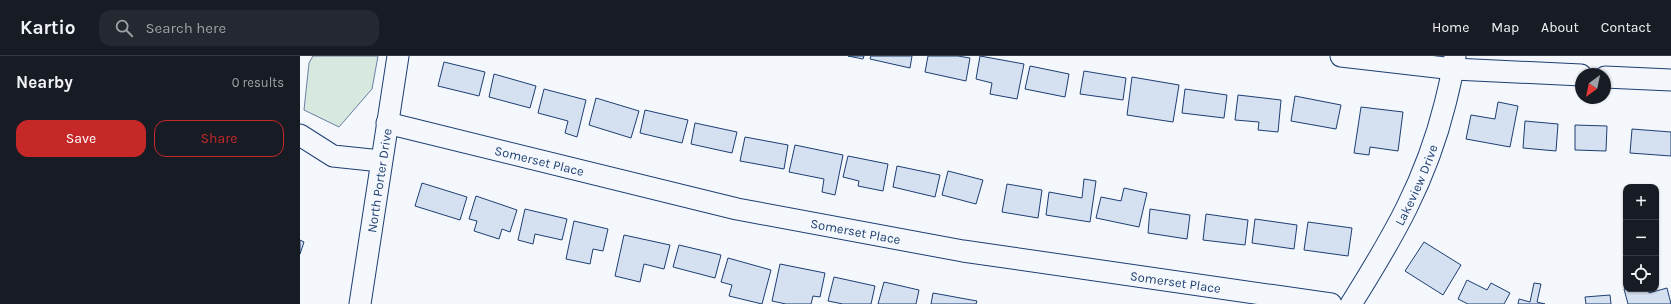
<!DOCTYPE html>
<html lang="en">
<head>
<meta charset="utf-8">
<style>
  body { margin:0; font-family:Karla,sans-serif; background:#242831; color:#f1f3f6 }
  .controls { position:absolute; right:12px; bottom:12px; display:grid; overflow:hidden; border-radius:8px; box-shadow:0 1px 3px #0004 }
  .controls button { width:36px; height:36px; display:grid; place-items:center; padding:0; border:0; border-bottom:1px solid #363941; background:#171b24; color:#f1f3f6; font:20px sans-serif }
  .compass { position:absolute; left:1275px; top:12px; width:36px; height:36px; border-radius:50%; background:#171b24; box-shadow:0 1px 3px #0004; rotate:213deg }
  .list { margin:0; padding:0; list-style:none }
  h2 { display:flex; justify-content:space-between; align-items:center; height:52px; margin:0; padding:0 16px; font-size:17px }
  h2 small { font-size:13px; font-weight:400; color:#9ea1a6 }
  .actions { display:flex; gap:8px; padding:12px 16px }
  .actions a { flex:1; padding:9px 0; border:1px solid #c62828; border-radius:12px; text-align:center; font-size:14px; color:#c62828 }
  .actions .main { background:#c62828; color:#fff }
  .icon { flex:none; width:22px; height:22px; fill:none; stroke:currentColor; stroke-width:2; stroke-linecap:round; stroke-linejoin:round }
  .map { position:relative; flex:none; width:1371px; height:248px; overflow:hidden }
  header { display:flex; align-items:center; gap:24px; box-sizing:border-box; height:56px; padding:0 20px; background:#171b24; border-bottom:1px solid #363941 }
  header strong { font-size:19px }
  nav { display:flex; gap:22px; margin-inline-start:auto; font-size:14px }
  .search { width:280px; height:36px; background:#242831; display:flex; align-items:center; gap:10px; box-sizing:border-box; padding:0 14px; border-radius:12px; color:#9ea1a6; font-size:15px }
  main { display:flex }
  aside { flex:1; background:#171b24 }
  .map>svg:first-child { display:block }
  .green { fill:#d7e8df; stroke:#687fa3 }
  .building { fill:#d5e0f0; stroke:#1d3f73 }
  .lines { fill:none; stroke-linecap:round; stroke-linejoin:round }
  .minor-casing { stroke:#1d3f73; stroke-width:23 }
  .minor { stroke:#f4f7fb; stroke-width:21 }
  .labels { text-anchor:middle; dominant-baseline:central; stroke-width:3; stroke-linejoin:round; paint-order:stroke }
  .street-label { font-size:13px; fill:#1d3f73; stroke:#f4f7fb }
</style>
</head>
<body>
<header>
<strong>Kartio</strong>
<div class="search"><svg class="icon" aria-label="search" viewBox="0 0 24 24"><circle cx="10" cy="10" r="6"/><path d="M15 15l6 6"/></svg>Search here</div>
<nav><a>Home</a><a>Map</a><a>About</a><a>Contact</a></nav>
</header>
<main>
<aside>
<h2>Nearby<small>0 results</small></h2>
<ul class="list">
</ul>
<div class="actions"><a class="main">Save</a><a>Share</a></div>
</aside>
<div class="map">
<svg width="1371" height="248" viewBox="0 0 1371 248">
  <rect width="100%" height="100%" fill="#f4f7fb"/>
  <path class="green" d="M 13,0 L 78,0 L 72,33 L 39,71 L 4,54 L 9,7 Z"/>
  <path class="building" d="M 548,0 L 564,0 L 563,3 Z
    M 571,0 L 612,0 L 610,12 L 570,3 Z
    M 628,0 L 658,0 L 670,2 L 666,25 L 625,16 Z
    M 680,0 L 724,8 L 717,43 L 690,38 L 692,27 L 676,23 Z
    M 144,6 L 185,16 L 179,40 L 138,30 Z
    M 730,10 L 769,18 L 765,41 L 725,33 Z
    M 784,15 L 826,22 L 823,44 L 780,38 Z
    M 194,18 L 236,30 L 230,52 L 189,41 Z
    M 832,21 L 879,29 L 873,66 L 827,59 Z
    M 244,33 L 286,44 L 277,81 L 265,77 L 268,65 L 238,57 Z
    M 885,33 L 927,39 L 924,62 L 882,57 Z
    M 938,39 L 981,44 L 978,76 L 958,74 L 959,66 L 935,64 Z
    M 995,40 L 1041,49 L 1036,73 L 991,65 Z
    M 296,42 L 339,55 L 331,82 L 289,69 Z
    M 1198,46 L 1218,50 L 1210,91 L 1166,83 L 1171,59 L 1195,63 Z
    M 1061,51 L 1103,56 L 1098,95 L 1070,91 L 1069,99 L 1054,97 Z
    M 345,54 L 388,64 L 382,87 L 340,77 Z
    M 1225,65 L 1258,68 L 1256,95 L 1223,92 Z
    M 395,67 L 437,76 L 432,97 L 391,88 Z
    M 1275,69 L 1307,70 L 1306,95 L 1275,94 Z
    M 1332,73 L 1371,76 L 1371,100 L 1330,97 Z
    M 445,81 L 488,89 L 484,113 L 440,105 Z
    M 495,89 L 543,99 L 535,139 L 522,136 L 524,123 L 489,116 Z
    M 548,100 L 588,108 L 583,135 L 558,130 L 559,125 L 543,121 Z
    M 597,110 L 640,119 L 635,141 L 593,131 Z
    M 648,115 L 683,124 L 676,148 L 642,139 Z
    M 784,123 L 796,125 L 790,166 L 746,159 L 749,136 L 782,142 Z
    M 122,127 L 167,141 L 160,164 L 115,150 Z
    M 707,128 L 742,134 L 738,162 L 702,156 Z
    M 824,132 L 847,137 L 839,171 L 796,162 L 801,141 L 821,145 Z
    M 176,140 L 217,154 L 210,176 L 202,173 L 199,183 L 174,175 L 177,165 L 169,163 Z
    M 225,153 L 267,163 L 262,184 L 235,178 L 233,188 L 218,184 Z
    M 850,153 L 890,159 L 887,183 L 848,177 Z
    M 906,158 L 948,164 L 945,189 L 903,184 Z
    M 955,163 L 997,169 L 994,193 L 952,187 Z
    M 274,165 L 308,173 L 303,195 L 293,193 L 290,208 L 266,203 Z
    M 1008,166 L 1052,172 L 1048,200 L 1004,194 Z
    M 324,179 L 370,189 L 364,213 L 344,208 L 340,226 L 315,220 Z
    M 0,184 L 4,186 L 0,198 Z
    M 1124,186 L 1161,209 L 1143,239 L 1105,215 Z
    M 379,189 L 421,199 L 415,222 L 373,211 Z
    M 428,202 L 471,214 L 462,248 L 429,240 L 432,229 L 421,226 Z
    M 480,208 L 525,217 L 520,241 L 513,240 L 511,248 L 486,248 L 472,245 Z
    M 534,221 L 575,230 L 571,248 L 543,248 L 528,245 Z
    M 1167,224 L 1187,234 L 1191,227 L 1210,237 L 1204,248 L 1168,248 L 1158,243 Z
    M 584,226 L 619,234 L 616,248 L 578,248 Z
    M 1234,227 L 1241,228 L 1237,246 L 1245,248 L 1218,248 L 1219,243 L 1230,246 Z
    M 1326,232 L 1348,233 L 1349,237 L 1367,232 L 1371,248 L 1328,248 L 1324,233 Z
    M 633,237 L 677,245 L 676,248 L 631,248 Z
    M 1310,239 L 1311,248 L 1286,248 L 1285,241 Z"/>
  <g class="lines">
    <defs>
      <g id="minor">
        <path d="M 1041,0 L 1154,13 L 1281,19"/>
        <path d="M 1305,21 L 1371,24"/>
        <path id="s1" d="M 87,67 L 437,153 L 663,195 L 1031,248"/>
        <path d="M 0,79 L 33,100 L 81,105"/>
        <path id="s2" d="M 60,248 L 98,0"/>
        <path id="s3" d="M 1051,248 C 1093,181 1126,125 1145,48 C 1149,32 1153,16 1155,0"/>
      </g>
    </defs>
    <use href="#minor" class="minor-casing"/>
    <use href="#minor" class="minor"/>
  </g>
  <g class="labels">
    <g class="street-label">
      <text stroke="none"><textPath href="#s1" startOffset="157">Somerset Place</textPath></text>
      <text stroke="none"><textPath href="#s2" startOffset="125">North Porter Drive</textPath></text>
      <text stroke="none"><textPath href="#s3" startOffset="136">Lakeview Drive</textPath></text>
      <text stroke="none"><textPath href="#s1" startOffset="481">Somerset Place</textPath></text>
      <text stroke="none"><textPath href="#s1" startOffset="805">Somerset Place</textPath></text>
    </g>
  </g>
</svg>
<div class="controls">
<button>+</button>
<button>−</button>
<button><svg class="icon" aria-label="locate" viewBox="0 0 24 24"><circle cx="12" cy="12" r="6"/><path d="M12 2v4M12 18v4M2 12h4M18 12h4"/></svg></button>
</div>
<svg class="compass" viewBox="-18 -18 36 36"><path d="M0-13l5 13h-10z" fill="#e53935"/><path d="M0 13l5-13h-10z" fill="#9ea1a6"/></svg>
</div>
</main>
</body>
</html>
